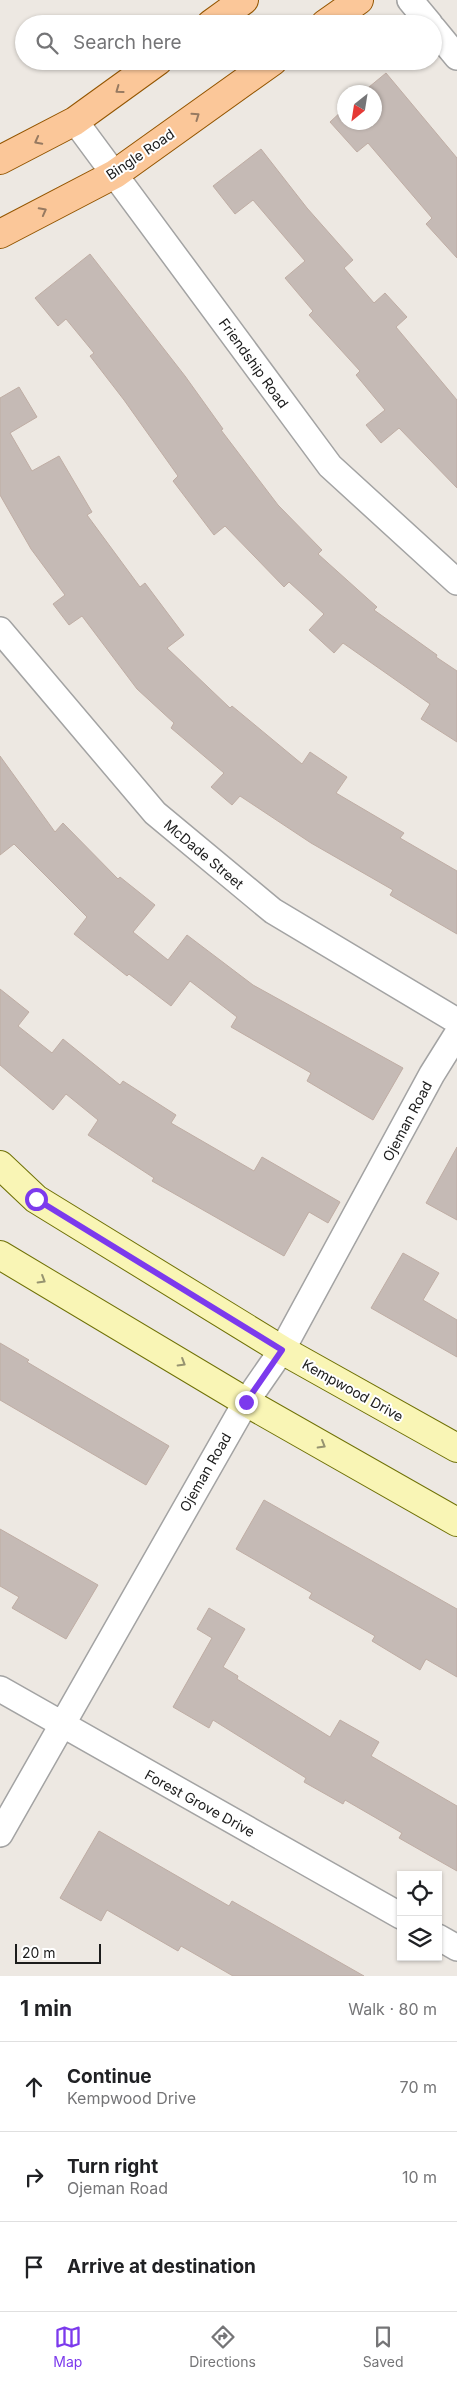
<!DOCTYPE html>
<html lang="en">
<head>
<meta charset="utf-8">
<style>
  body { margin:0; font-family:Inter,sans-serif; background:#f2f2f2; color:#202124 }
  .controls { position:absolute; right:15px; bottom:15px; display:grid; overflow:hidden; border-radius:0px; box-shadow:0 1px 4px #0004 }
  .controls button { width:45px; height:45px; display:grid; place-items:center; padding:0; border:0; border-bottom:1px solid #e0e0e0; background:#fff; color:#202124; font:25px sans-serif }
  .compass { position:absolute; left:337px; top:85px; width:45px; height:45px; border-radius:50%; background:#fff; box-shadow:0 1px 4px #0004; rotate:210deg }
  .scale { position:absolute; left:15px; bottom:12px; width:86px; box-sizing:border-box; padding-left:5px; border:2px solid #1c1c1c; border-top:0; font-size:14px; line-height:18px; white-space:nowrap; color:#1c1c1c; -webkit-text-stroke:4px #fff; paint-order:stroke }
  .stop { position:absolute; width:15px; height:15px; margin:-11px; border:4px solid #7c3aed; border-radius:50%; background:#fff }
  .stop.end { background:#7c3aed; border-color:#fff; box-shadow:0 1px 5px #0008 }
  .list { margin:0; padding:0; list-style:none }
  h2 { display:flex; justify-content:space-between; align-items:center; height:65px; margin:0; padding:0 20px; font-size:21px }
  h2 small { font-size:16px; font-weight:400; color:#757577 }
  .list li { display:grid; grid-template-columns:32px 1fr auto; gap:15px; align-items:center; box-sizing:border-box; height:90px; padding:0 20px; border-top:1px solid #e0e0e0 }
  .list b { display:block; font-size:19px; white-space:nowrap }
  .list p { margin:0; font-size:16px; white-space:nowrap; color:#757577 }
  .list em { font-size:16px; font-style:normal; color:#757577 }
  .icon { flex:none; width:28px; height:28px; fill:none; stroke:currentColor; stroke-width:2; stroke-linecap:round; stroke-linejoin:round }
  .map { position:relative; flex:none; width:457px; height:1976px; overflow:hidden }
  .search { position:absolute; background:#fff; box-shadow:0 1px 4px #0004; left:15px; right:15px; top:15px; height:55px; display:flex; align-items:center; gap:12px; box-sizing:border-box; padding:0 18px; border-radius:28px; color:#757577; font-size:19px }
  .sheet { height:335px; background:#fff }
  nav { display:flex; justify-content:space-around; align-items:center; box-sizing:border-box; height:70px; border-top:1px solid #e0e0e0; background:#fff; font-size:14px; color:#757577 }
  nav a { display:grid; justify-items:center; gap:2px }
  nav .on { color:#7c3aed }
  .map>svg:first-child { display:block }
  .building { fill:#c5bab5; stroke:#bfada4 }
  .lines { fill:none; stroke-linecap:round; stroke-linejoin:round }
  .minor-casing { stroke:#a3a3a3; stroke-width:28 }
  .secondary-casing { stroke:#6f7106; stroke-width:30 }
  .primary-casing { stroke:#935501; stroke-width:30 }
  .minor { stroke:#fff; stroke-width:25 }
  .secondary { stroke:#f9f5b5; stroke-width:28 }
  .primary { stroke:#fbc799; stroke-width:28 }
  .oneway { stroke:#977a61 }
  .oneway2 { stroke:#969370 }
  .route { stroke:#7c3aed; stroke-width:6 }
  .labels { text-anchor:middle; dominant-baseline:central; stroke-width:4; stroke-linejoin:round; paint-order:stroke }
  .street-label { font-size:14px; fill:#1c1c1c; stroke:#fff }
</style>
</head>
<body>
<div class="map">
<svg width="457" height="1976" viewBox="0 0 457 1976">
  <rect width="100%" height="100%" fill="#ede8e2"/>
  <path class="building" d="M 386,73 L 457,158 L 457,258 L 426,224 L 432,218 L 368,143 L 357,152 L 330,122 L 344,109 L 344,122 L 374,122 L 374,92 L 363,92 Z
    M 261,149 L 307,208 L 353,260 L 344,268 L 374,303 L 385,293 L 407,317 L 396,327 L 457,400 L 457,488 L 399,428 L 381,443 L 366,425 L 385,410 L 356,375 L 360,371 L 309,315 L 313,311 L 285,278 L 305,261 L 253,200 L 235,214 L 213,186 Z
    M 90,254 L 185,376 L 223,429 L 221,430 L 278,505 L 322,550 L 318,554 L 377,607 L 374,610 L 437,655 L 436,657 L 457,671 L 457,742 L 421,719 L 430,704 L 343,643 L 334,653 L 309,630 L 324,614 L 289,582 L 284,587 L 225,526 L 214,535 L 173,481 L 178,476 L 124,400 L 90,356 L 94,353 L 66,319 L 58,326 L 35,298 Z
    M 19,387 L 37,417 L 10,433 L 32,471 L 59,456 L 92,512 L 87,515 L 140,587 L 145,583 L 184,635 L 167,648 L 230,708 L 232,706 L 302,764 L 310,752 L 347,777 L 336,793 L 404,833 L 400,838 L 457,871 L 457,934 L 390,895 L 393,890 L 311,843 L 240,796 L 232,805 L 211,787 L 224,773 L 171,728 L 174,723 L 137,689 L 82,616 L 69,625 L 53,604 L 65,595 L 31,549 L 0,495 L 0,398 Z
    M 0,756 L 55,832 L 63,823 L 118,879 L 120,877 L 155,905 L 133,932 L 168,960 L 187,935 L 253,985 L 403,1068 L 373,1120 L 307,1081 L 311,1073 L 231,1027 L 237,1017 L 190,981 L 171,1006 L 129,974 L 127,976 L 74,934 L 87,917 L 14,844 L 0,855 Z
    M 0,989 L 29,1012 L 18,1026 L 52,1053 L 63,1039 L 120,1085 L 123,1081 L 176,1115 L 171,1123 L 254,1171 L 262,1157 L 340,1202 L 328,1223 L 309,1212 L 284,1256 L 152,1181 L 154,1178 L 88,1135 L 98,1120 L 66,1094 L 53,1110 L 0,1065 Z
    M 457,1147 L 457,1220 L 426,1203 Z
    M 403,1253 L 439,1273 L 423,1300 L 457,1320 L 457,1357 L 371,1308 Z
    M 0,1343 L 29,1360 L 27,1362 L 169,1446 L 146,1485 L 0,1400 Z
    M 264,1500 L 457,1609 L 457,1677 L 426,1659 L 420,1670 L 372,1641 L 375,1636 L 309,1598 L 312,1593 L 236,1549 Z
    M 0,1529 L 98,1585 L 66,1639 L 12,1608 L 19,1597 L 0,1586 Z
    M 209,1608 L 245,1629 L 223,1667 L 238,1676 L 237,1679 L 330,1737 L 340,1720 L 379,1742 L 371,1756 L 457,1806 L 457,1871 L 399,1838 L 402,1833 L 345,1800 L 343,1804 L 304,1782 L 306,1778 L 213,1720 L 209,1728 L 173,1707 L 212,1638 L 197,1629 Z
    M 99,1831 L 229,1906 L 232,1901 L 364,1976 L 233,1976 L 181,1946 L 178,1951 L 107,1910 L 101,1921 L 60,1898 Z"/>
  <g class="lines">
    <defs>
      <path id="minor" d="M 410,0 L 430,24
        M 433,28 L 457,57
        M 75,121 L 330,466 L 457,582
        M 0,630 L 155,813 L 273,911 L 457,1021
        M 0,1689 L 401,1916
        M 0,1834 L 246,1402 L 282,1350 L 432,1074 L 457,1034
        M 438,1937 L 457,1948"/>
      <path id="secondary" d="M 0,1165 L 36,1199 L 282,1350 L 457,1448
        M 0,1255 L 246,1402 L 457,1522"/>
      <path id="primary" d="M 211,24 L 244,0
        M 325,24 L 359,0
        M 0,160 L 75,121 L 158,61
        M 0,234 L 115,174 L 273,61"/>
    </defs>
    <use href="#minor" class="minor-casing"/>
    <use href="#secondary" class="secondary-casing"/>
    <use href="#primary" class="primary-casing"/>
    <use href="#minor" class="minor"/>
    <use href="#secondary" class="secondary"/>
    <use href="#primary" class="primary"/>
  </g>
  <defs><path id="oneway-chevron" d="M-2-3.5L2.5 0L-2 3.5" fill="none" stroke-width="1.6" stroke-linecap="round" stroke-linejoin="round" transform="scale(1.25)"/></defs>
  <g class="oneway">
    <use href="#oneway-chevron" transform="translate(119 90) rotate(144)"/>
    <use href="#oneway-chevron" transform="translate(196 116) rotate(-35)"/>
    <use href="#oneway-chevron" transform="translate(38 141) rotate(152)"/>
    <use href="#oneway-chevron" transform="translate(43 211) rotate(-28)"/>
  </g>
  <g class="oneway2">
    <use href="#oneway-chevron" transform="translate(42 1280) rotate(31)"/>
    <use href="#oneway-chevron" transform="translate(182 1363) rotate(31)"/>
    <use href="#oneway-chevron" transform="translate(322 1445) rotate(30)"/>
  </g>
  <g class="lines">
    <path class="route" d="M 36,1199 L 282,1350 L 246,1402"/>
  </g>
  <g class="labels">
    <g class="street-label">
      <text transform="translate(140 154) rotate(-34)">Bingle Road</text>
      <text transform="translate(254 363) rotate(54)">Friendship Road</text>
      <text transform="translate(204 854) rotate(40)">McDade Street</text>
      <text transform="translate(407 1121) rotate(-62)">Ojeman Road</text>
      <text transform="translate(353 1390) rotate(29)">Kempwood Drive</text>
      <text transform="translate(205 1472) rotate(-60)">Ojeman Road</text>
      <text transform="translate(200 1803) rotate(29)">Forest Grove Drive</text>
    </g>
  </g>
</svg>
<div class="controls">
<button><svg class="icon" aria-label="locate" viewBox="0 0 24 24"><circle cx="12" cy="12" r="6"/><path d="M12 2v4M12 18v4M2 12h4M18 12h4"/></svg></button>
<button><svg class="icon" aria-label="layers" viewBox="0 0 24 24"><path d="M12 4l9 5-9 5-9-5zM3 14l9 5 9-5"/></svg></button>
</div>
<svg class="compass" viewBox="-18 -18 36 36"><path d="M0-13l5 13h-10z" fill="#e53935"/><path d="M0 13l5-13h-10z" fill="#757577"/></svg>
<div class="scale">20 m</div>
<div class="stop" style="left:36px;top:1199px"></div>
<div class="stop end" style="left:246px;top:1402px"></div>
<div class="search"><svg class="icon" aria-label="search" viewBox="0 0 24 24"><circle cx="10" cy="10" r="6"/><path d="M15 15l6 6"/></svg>Search here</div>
</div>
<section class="sheet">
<h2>1 min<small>Walk · 80 m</small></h2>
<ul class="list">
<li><svg class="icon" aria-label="ahead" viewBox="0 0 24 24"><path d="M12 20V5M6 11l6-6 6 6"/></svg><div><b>Continue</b><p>Kempwood Drive</p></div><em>70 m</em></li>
<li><svg class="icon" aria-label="right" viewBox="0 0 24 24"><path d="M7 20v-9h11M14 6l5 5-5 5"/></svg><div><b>Turn right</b><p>Ojeman Road</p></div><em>10 m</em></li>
<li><svg class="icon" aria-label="arrive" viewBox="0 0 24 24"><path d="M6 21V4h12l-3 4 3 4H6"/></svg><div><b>Arrive at destination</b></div></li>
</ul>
</section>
<nav>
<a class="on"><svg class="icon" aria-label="map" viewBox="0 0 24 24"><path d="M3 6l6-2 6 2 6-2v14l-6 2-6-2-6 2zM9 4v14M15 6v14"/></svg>Map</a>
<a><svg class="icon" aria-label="directions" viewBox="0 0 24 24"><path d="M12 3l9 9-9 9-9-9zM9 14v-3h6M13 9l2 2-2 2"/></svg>Directions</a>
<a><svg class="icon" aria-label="saved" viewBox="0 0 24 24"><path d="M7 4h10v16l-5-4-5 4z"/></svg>Saved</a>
</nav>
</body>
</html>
